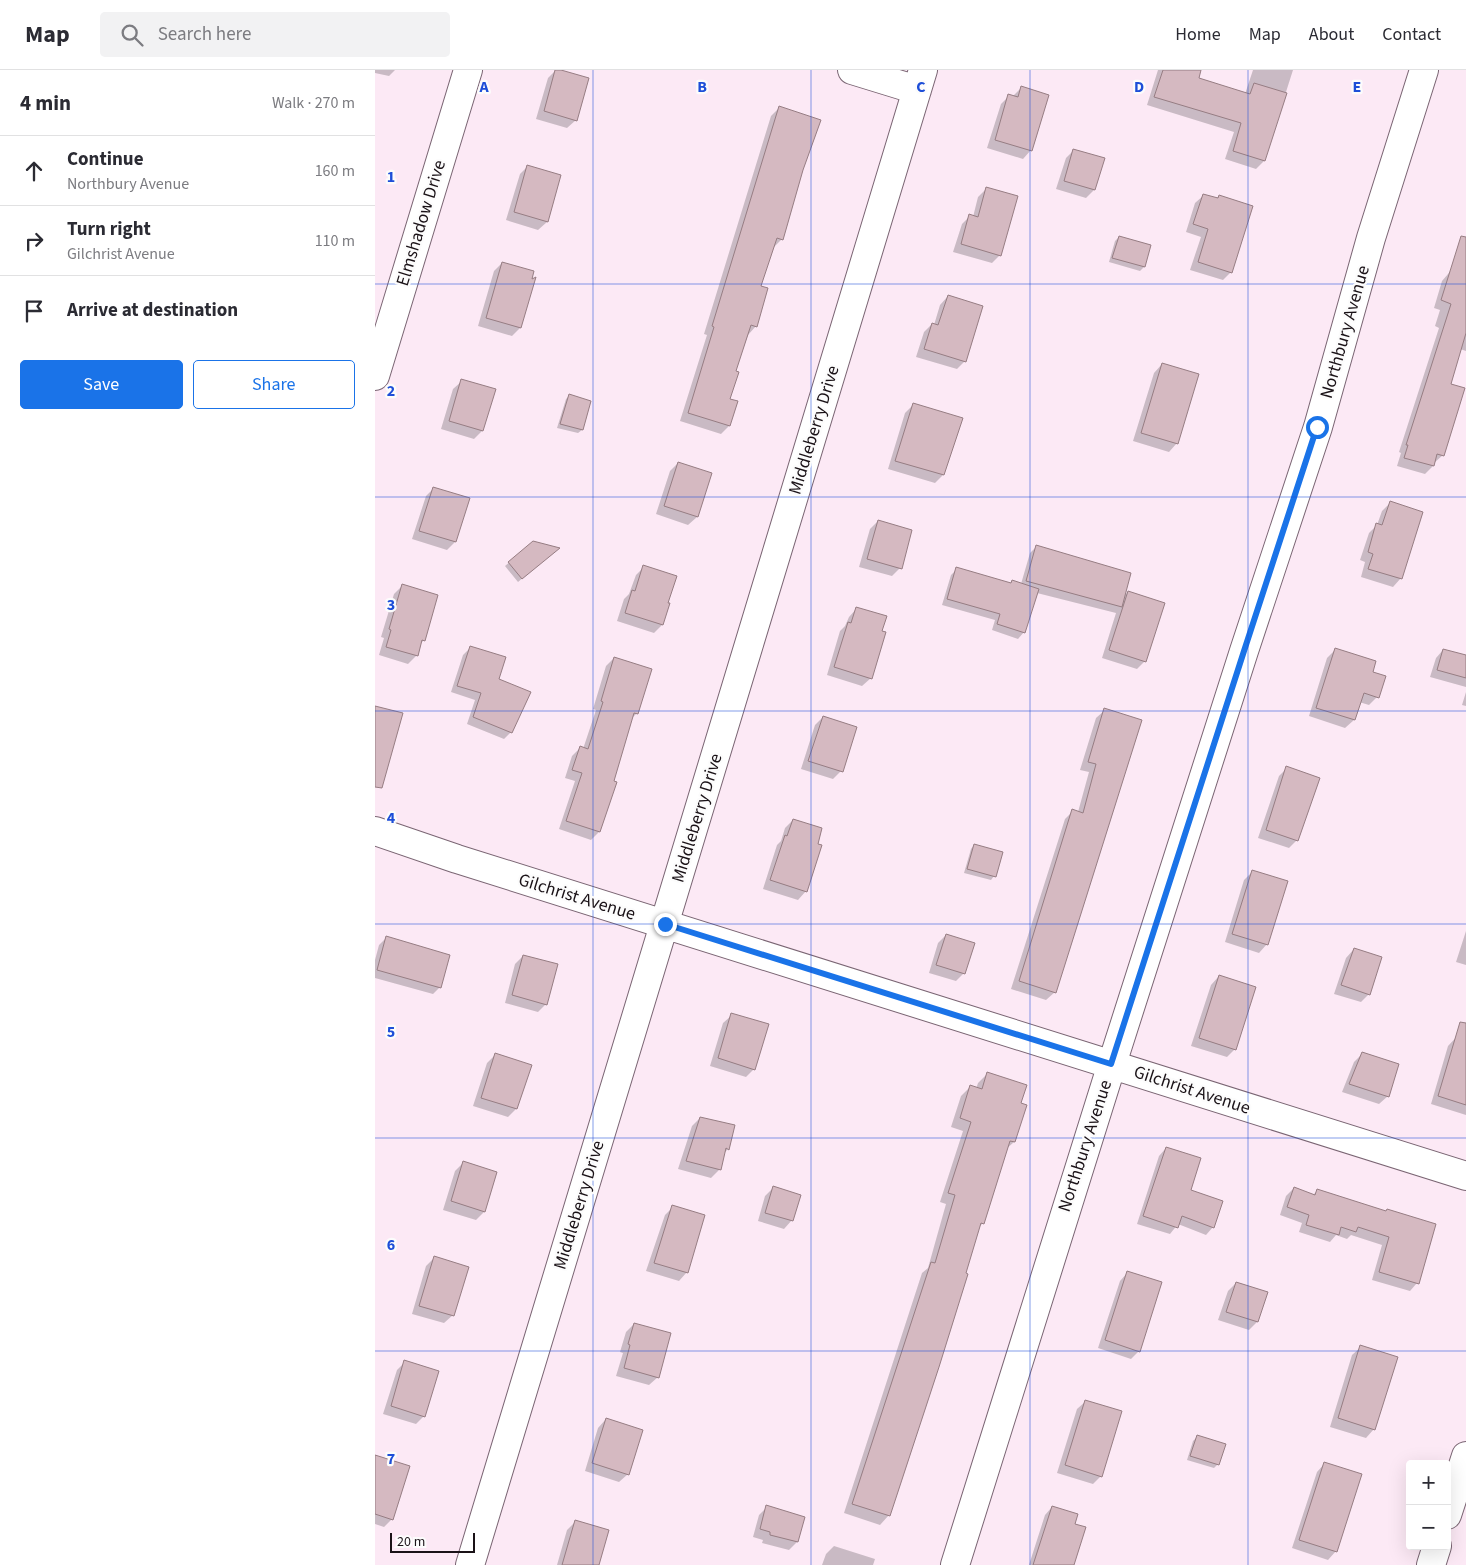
<!DOCTYPE html>
<html lang="en">
<head>
<meta charset="utf-8">
<style>
  body { margin:0; font-family:"Source Sans 3",sans-serif; background:#f2f2f3; color:#2b2b33 }
  .controls { position:absolute; right:15px; bottom:15px; display:grid; overflow:hidden; border-radius:5px; box-shadow:0 5px 20px #0002 }
  .controls button { width:45px; height:45px; display:grid; place-items:center; padding:0; border:0; border-bottom:1px solid #e1e1e2; background:#fff; color:#2b2b33; font:25px sans-serif }
  .scale { position:absolute; left:15px; bottom:12px; width:85px; box-sizing:border-box; padding-left:5px; border:2px solid #1a1217; border-top:0; font-size:14px; line-height:18px; white-space:nowrap; color:#1a1217; -webkit-text-stroke:4px #fcfcfc; paint-order:stroke }
  .stop { position:absolute; width:15px; height:15px; margin:-11px; border:4px solid #1a73e8; border-radius:50%; background:#fff }
  .stop.end { background:#1a73e8; border-color:#fff; box-shadow:0 1px 5px #0008 }
  .list { margin:0; padding:0; list-style:none }
  h2 { display:flex; justify-content:space-between; align-items:center; height:65px; margin:0; padding:0 20px; font-size:21px }
  h2 small { font-size:16px; font-weight:400; color:#7c7c81 }
  .list li { display:grid; grid-template-columns:32px 1fr auto; gap:15px; align-items:center; box-sizing:border-box; height:70px; padding:0 20px; border-top:1px solid #e1e1e2 }
  .list b { display:block; font-size:19px; white-space:nowrap }
  .list p { margin:0; font-size:16px; white-space:nowrap; color:#7c7c81 }
  .list em { font-size:16px; font-style:normal; color:#7c7c81 }
  .actions { display:flex; gap:10px; padding:15px 20px }
  .actions a { flex:1; padding:11px 0; border:1px solid #1a73e8; border-radius:5px; text-align:center; font-size:18px; color:#1a73e8 }
  .actions .main { background:#1a73e8; color:#fff }
  .icon { flex:none; width:28px; height:28px; fill:none; stroke:currentColor; stroke-width:2; stroke-linecap:round; stroke-linejoin:round }
  .map { position:relative; flex:none; width:1091px; height:1495px; overflow:hidden }
  header { display:flex; align-items:center; gap:30px; box-sizing:border-box; height:70px; padding:0 25px; background:#fff; border-bottom:1px solid #e1e1e2 }
  header strong { font-size:24px }
  nav { display:flex; gap:28px; margin-inline-start:auto; font-size:18px }
  .search { width:350px; height:45px; background:#f2f2f3; display:flex; align-items:center; gap:12px; box-sizing:border-box; padding:0 18px; border-radius:5px; color:#7c7c81; font-size:19px }
  main { display:flex }
  aside { flex:1; background:#fff }
  .map>svg:first-child { display:block }
  .shadow { fill:#0003 }
  .building { fill:#d5b9c1; stroke:#967d83 }
  .lines { fill:none; stroke-linecap:round; stroke-linejoin:round }
  .minor-casing { stroke:#7a6573; stroke-width:30 }
  .minor { stroke:#fff; stroke-width:28 }
  .route { stroke:#1a73e8; stroke-width:6 }
  .grid { fill:none; stroke:#1d4ed8; stroke-width:1; stroke-opacity:0.55 }
  .labels { text-anchor:middle; dominant-baseline:central; stroke-width:4.5; stroke-linejoin:round; paint-order:stroke }
  .street-label { font-size:18px; fill:#1a1217; stroke:#fcfcfc }
  .grid-label { font-size:16px; text-anchor:middle; font-weight:bold; fill:#1d4ed8; stroke:#fcfcfc; stroke-width:4.5; stroke-linejoin:round; paint-order:stroke }
</style>
</head>
<body>
<header>
<strong>Map</strong>
<div class="search"><svg class="icon" aria-label="search" viewBox="0 0 24 24"><circle cx="10" cy="10" r="6"/><path d="M15 15l6 6"/></svg>Search here</div>
<nav><a>Home</a><a>Map</a><a>About</a><a>Contact</a></nav>
</header>
<main>
<aside>
<h2>4 min<small>Walk · 270 m</small></h2>
<ul class="list">
<li><svg class="icon" aria-label="ahead" viewBox="0 0 24 24"><path d="M12 20V5M6 11l6-6 6 6"/></svg><div><b>Continue</b><p>Northbury Avenue</p></div><em>160 m</em></li>
<li><svg class="icon" aria-label="right" viewBox="0 0 24 24"><path d="M7 20v-9h11M14 6l5 5-5 5"/></svg><div><b>Turn right</b><p>Gilchrist Avenue</p></div><em>110 m</em></li>
<li><svg class="icon" aria-label="arrive" viewBox="0 0 24 24"><path d="M6 21V4h12l-3 4 3 4H6"/></svg><div><b>Arrive at destination</b></div></li>
</ul>
<div class="actions"><a class="main">Save</a><a>Share</a></div>
</aside>
<div class="map">
<svg width="1091" height="1495" viewBox="0 0 1091 1495">
  <rect width="100%" height="100%" fill="#fce9f5"/>
  <path class="shadow" d="M 0,0 L 20,0 L 14,6 L 0,3 Z
    M 181,0 L 201,50 L 192,58 L 161,49 L 173,8 Z
    M 783,0 L 825,0 L 822,8 L 870,24 L 878,0 L 918,0 L 889,91 L 881,99 L 850,89 L 859,62 L 772,35 Z
    M 646,18 L 656,80 L 648,89 L 612,78 L 626,34 L 634,26 L 638,26 Z
    M 404,38 L 407,169 L 399,177 L 384,217 L 381,256 L 373,265 L 360,302 L 354,329 L 354,356 L 346,364 L 305,351 L 332,265 L 329,264 L 396,46 Z
    M 699,80 L 719,120 L 711,128 L 681,119 L 691,88 Z
    M 153,96 L 172,152 L 163,160 L 131,150 L 145,104 Z
    M 612,118 L 625,185 L 617,193 L 578,182 L 587,154 L 595,146 L 598,147 L 603,127 Z
    M 829,125 L 841,129 L 844,126 L 856,202 L 848,210 L 815,200 L 826,167 L 811,162 L 820,133 Z
    M 744,167 L 775,175 L 769,197 L 765,201 L 734,192 L 740,171 Z
    M 1091,183 L 1091,281 L 1085,279 L 1075,315 L 1068,385 L 1059,393 L 1058,396 L 1050,404 L 1022,396 L 1026,383 L 1024,382 L 1064,258 L 1060,256 L 1065,240 L 1059,238 L 1067,211 Z
    M 127,193 L 145,258 L 137,266 L 103,256 L 119,201 Z
    M 573,226 L 590,291 L 582,299 L 541,287 L 549,262 L 557,254 L 559,255 L 565,235 Z
    M 787,294 L 802,373 L 794,382 L 758,371 L 779,303 Z
    M 87,311 L 107,361 L 99,369 L 66,359 L 78,319 Z
    M 194,326 L 215,331 L 207,360 L 203,363 L 182,358 L 191,329 Z
    M 538,335 L 587,349 L 568,405 L 560,413 L 513,399 L 530,343 Z
    M 303,393 L 336,404 L 322,447 L 313,455 L 281,444 L 295,401 Z
    M 59,418 L 80,472 L 72,480 L 37,469 L 51,426 Z
    M 1015,433 L 1026,508 L 1018,517 L 986,507 L 990,492 L 985,490 L 994,463 L 1002,455 L 1007,441 Z
    M 503,451 L 525,498 L 517,506 L 484,497 L 495,459 Z
    M 158,472 L 179,482 L 143,512 L 130,496 Z
    M 662,476 L 748,527 L 753,522 L 770,591 L 762,599 L 727,588 L 741,543 L 662,523 L 649,562 L 643,569 L 617,560 L 620,550 L 567,535 L 576,505 L 582,499 L 635,514 L 637,512 L 646,514 L 655,483 Z
    M 269,497 L 293,534 L 287,555 L 279,563 L 242,551 L 249,529 L 254,524 L 261,505 Z
    M 27,516 L 49,570 L 45,574 L 41,586 L 33,594 L 4,585 L 9,568 L 6,567 L 19,524 Z
    M 482,538 L 506,562 L 496,608 L 487,616 L 452,605 L 465,561 L 470,556 L 474,547 Z
    M 95,578 L 123,610 L 136,662 L 129,669 L 92,654 L 100,630 L 76,622 L 88,585 Z
    M 960,580 L 1002,627 L 994,635 L 984,632 L 979,650 L 970,658 L 934,646 L 952,588 Z
    M 1068,580 L 1091,587 L 1091,617 L 1055,607 L 1061,588 Z
    M 239,588 L 262,643 L 255,650 L 224,762 L 216,770 L 184,759 L 200,711 L 190,708 L 197,686 L 205,678 L 208,679 L 221,640 L 218,639 L 231,596 Z
    M 1091,622 L 1091,636 L 1087,635 Z
    M 730,640 L 765,650 L 680,922 L 671,930 L 636,919 L 690,749 L 698,741 L 703,742 L 714,702 L 705,700 L 721,648 Z
    M 448,647 L 466,701 L 458,709 L 426,699 L 440,655 Z
    M 912,698 L 922,770 L 914,778 L 883,768 L 904,706 Z
    M 418,750 L 431,821 L 423,830 L 388,819 L 402,775 L 406,771 L 410,758 Z
    M 599,775 L 619,806 L 616,810 L 589,803 L 596,779 Z
    M 878,801 L 892,874 L 884,883 L 850,872 L 869,810 Z
    M 1091,861 L 1091,895 L 1081,892 Z
    M 571,865 L 589,903 L 581,911 L 554,903 L 563,873 Z
    M 11,868 L 65,917 L 58,924 L 0,908 L 0,890 L 4,875 Z
    M 979,879 L 994,924 L 986,932 L 959,924 L 971,888 Z
    M 148,886 L 171,934 L 163,942 L 130,933 L 140,894 Z
    M 844,906 L 860,979 L 852,987 L 816,976 L 836,915 Z
    M 357,945 L 379,999 L 371,1007 L 335,996 L 348,953 Z
    M 1087,961 L 1091,962 L 1091,1045 L 1056,1034 L 1073,976 Z
    M 121,984 L 155,996 L 141,1039 L 133,1047 L 98,1036 L 112,993 Z
    M 987,984 L 1013,1026 L 1004,1034 L 967,1022 L 979,992 Z
    M 612,1004 L 644,1033 L 639,1072 L 630,1080 L 608,1153 L 604,1157 L 514,1445 L 505,1455 L 469,1443 L 547,1203 L 553,1198 L 571,1134 L 565,1132 L 588,1061 L 576,1057 L 586,1026 L 595,1017 L 601,1019 L 603,1013 Z
    M 325,1048 L 353,1079 L 348,1084 L 344,1100 L 336,1108 L 303,1099 L 317,1056 Z
    M 791,1078 L 814,1121 L 838,1157 L 831,1165 L 803,1154 L 795,1164 L 762,1154 L 784,1086 Z
    M 88,1093 L 109,1142 L 101,1150 L 68,1140 L 80,1101 Z
    M 399,1117 L 417,1150 L 409,1159 L 383,1151 L 390,1126 Z
    M 919,1118 L 938,1125 L 942,1121 L 1011,1142 L 1042,1213 L 1035,1221 L 997,1210 L 1007,1175 L 976,1165 L 972,1169 L 961,1165 L 955,1172 L 924,1162 L 927,1153 L 905,1145 L 911,1126 Z
    M 298,1137 L 312,1202 L 304,1211 L 271,1201 L 290,1145 Z
    M 60,1187 L 78,1245 L 69,1253 L 37,1244 L 51,1196 Z
    M 753,1202 L 764,1281 L 756,1289 L 723,1278 L 745,1211 Z
    M 861,1213 L 882,1252 L 874,1260 L 843,1250 L 853,1221 Z
    M 259,1254 L 283,1307 L 274,1315 L 241,1306 L 248,1283 L 245,1282 L 251,1262 Z
    M 986,1277 L 999,1359 L 991,1368 L 955,1357 L 977,1285 Z
    M 30,1292 L 49,1346 L 41,1354 L 8,1344 L 22,1300 Z
    M 711,1331 L 726,1406 L 718,1414 L 682,1403 L 702,1339 Z
    M 231,1349 L 253,1404 L 244,1412 L 210,1401 L 223,1358 Z
    M 822,1367 L 843,1394 L 839,1398 L 812,1390 L 818,1371 Z
    M 0,1386 L 17,1449 L 9,1457 L 0,1454 Z
    M 950,1393 L 961,1481 L 953,1490 L 917,1478 L 942,1402 Z
    M 392,1437 L 429,1447 L 422,1472 L 414,1480 L 387,1473 L 388,1470 L 378,1467 L 384,1445 Z
    M 677,1437 L 699,1455 L 697,1495 L 654,1495 L 670,1445 Z
    M 200,1452 L 223,1495 L 182,1495 L 192,1460 Z
    M 459,1476 L 500,1489 L 498,1495 L 447,1495 L 451,1484 Z"/>
  <path class="building" d="M 180,0 L 186,0 L 214,8 L 202,51 L 169,41 Z
    M 788,0 L 826,0 L 824,8 L 875,24 L 879,13 L 912,23 L 890,91 L 858,81 L 866,53 L 779,27 Z
    M 646,16 L 674,25 L 657,81 L 620,70 L 633,24 L 643,27 Z
    M 404,36 L 446,50 L 428,100 L 408,170 L 402,168 L 386,216 L 393,218 L 382,257 L 376,255 L 361,301 L 364,302 L 355,329 L 363,331 L 355,356 L 313,343 L 339,257 L 337,256 Z
    M 698,79 L 730,88 L 720,120 L 689,111 Z
    M 152,95 L 186,105 L 173,152 L 139,142 Z
    M 611,117 L 643,126 L 626,186 L 586,174 L 594,144 L 603,147 Z
    M 828,124 L 843,128 L 844,125 L 878,136 L 857,203 L 823,192 L 833,159 L 818,154 Z
    M 744,166 L 776,175 L 770,197 L 737,188 Z
    M 1086,166 L 1091,167 L 1091,263 L 1076,314 L 1090,318 L 1069,386 L 1062,384 L 1059,396 L 1029,388 L 1033,375 L 1031,375 L 1076,234 L 1066,230 Z
    M 127,192 L 159,201 L 157,209 L 161,207 L 146,258 L 111,248 Z
    M 573,225 L 608,236 L 591,292 L 549,279 L 557,253 L 563,255 Z
    M 787,293 L 824,304 L 803,374 L 766,363 Z
    M 86,309 L 121,319 L 108,361 L 74,351 Z
    M 194,324 L 216,331 L 208,360 L 185,354 Z
    M 538,333 L 588,348 L 569,405 L 520,391 Z
    M 303,392 L 337,403 L 323,447 L 289,436 Z
    M 58,417 L 95,428 L 81,472 L 44,461 Z
    M 1015,431 L 1048,442 L 1027,509 L 993,499 L 998,484 L 993,482 L 1001,453 L 1007,455 Z
    M 503,450 L 537,460 L 527,499 L 492,489 Z
    M 158,471 L 185,478 L 147,509 L 133,492 Z
    M 661,475 L 756,503 L 747,537 L 651,511 Z
    M 268,495 L 302,506 L 293,533 L 295,533 L 288,555 L 250,543 L 257,520 L 260,521 Z
    M 581,497 L 636,513 L 637,510 L 664,519 L 650,563 L 622,554 L 625,544 L 572,529 Z
    M 27,514 L 63,525 L 50,571 L 47,570 L 43,586 L 11,577 L 16,560 L 14,559 Z
    M 753,521 L 790,533 L 771,592 L 734,580 Z
    M 481,537 L 512,546 L 507,561 L 511,562 L 497,609 L 459,597 L 473,552 L 476,553 Z
    M 95,576 L 131,587 L 124,609 L 156,622 L 137,663 L 98,647 L 106,623 L 82,616 Z
    M 960,578 L 1001,591 L 998,602 L 1011,606 L 1004,628 L 989,623 L 980,650 L 941,638 Z
    M 1068,579 L 1091,585 L 1091,608 L 1062,600 Z
    M 239,587 L 277,599 L 263,644 L 259,643 L 239,711 L 242,712 L 225,762 L 191,751 L 207,703 L 197,700 L 205,676 L 213,679 L 228,632 L 226,631 Z
    M 0,636 L 28,643 L 7,718 L 0,717 Z
    M 729,638 L 767,650 L 681,923 L 644,911 L 697,739 L 708,743 L 721,694 L 713,692 Z
    M 448,646 L 482,657 L 468,702 L 433,691 Z
    M 911,696 L 945,708 L 923,771 L 891,760 Z
    M 418,749 L 447,758 L 443,774 L 447,775 L 432,822 L 395,810 L 410,765 L 412,766 Z
    M 599,774 L 628,782 L 621,807 L 592,799 Z
    M 877,800 L 913,811 L 893,875 L 857,864 Z
    M 571,864 L 600,873 L 590,904 L 561,895 Z
    M 11,866 L 75,885 L 66,918 L 2,900 Z
    M 979,878 L 1007,887 L 995,925 L 966,915 Z
    M 148,885 L 183,894 L 172,935 L 137,925 Z
    M 844,905 L 881,917 L 861,980 L 824,968 Z
    M 356,943 L 394,954 L 380,1000 L 343,988 Z
    M 1085,952 L 1091,953 L 1091,1035 L 1063,1026 Z
    M 987,982 L 1024,994 L 1014,1027 L 974,1014 Z
    M 120,983 L 157,995 L 142,1039 L 106,1028 Z
    M 612,1002 L 652,1015 L 646,1033 L 652,1035 L 640,1072 L 635,1071 L 609,1154 L 606,1153 L 591,1203 L 593,1204 L 564,1297 L 515,1446 L 477,1434 L 556,1192 L 560,1193 L 580,1125 L 573,1123 L 596,1052 L 585,1048 L 595,1015 L 607,1019 Z
    M 325,1047 L 360,1055 L 354,1080 L 351,1078 L 346,1100 L 311,1091 Z
    M 791,1077 L 826,1088 L 816,1120 L 848,1131 L 839,1158 L 807,1146 L 803,1158 L 768,1146 Z
    M 88,1091 L 122,1102 L 110,1142 L 76,1131 Z
    M 398,1116 L 426,1125 L 418,1151 L 390,1143 Z
    M 919,1117 L 940,1125 L 942,1119 L 1011,1141 L 1012,1139 L 1061,1154 L 1044,1214 L 1004,1202 L 1014,1167 L 983,1157 L 981,1162 L 966,1157 L 964,1165 L 931,1155 L 934,1145 L 912,1137 Z
    M 297,1135 L 330,1145 L 313,1203 L 279,1193 Z
    M 59,1186 L 94,1197 L 79,1246 L 44,1236 Z
    M 752,1201 L 787,1212 L 765,1282 L 730,1270 Z
    M 861,1212 L 893,1222 L 883,1252 L 851,1242 Z
    M 259,1253 L 296,1263 L 284,1308 L 249,1298 L 255,1275 L 253,1274 Z
    M 985,1275 L 1023,1287 L 1000,1360 L 963,1348 Z
    M 29,1290 L 64,1301 L 50,1347 L 16,1336 Z
    M 710,1330 L 747,1341 L 727,1407 L 690,1395 Z
    M 231,1348 L 268,1360 L 254,1405 L 217,1393 Z
    M 822,1365 L 851,1374 L 844,1395 L 815,1386 Z
    M 0,1385 L 35,1396 L 18,1450 L 0,1444 Z
    M 949,1392 L 987,1404 L 962,1482 L 924,1470 Z
    M 391,1435 L 430,1447 L 423,1472 L 395,1465 L 395,1462 L 385,1459 Z
    M 677,1436 L 703,1444 L 700,1454 L 711,1457 L 699,1495 L 658,1495 Z
    M 200,1450 L 234,1460 L 224,1495 L 187,1495 Z"/>
  <g class="lines">
    <defs>
      <path id="minor" d="M 477,0 L 542,20
        M 0,306 L 93,0
        M 0,761 L 82,789 L 1091,1106
        M 1072,1445 L 1091,1386
        M 95,1495 L 548,0
        M 580,1495 L 737,994 L 869,581 L 943,357 L 996,168 L 1049,0
        M 1056,1495 L 1062,1476"/>
    </defs>
    <use href="#minor" class="minor-casing"/>
    <use href="#minor" class="minor"/>
  </g>
  <g class="lines">
    <path class="route" d="M 290,854 L 736,994 L 869,581 L 942,357"/>
  </g>
  <path class="grid" d="M 218,0 L 218,1495M 436,0 L 436,1495M 655,0 L 655,1495M 873,0 L 873,1495M 0,214 L 1091,214M 0,427 L 1091,427M 0,641 L 1091,641M 0,854 L 1091,854M 0,1068 L 1091,1068M 0,1281 L 1091,1281"/>
  <g class="labels">
    <g class="street-label">
      <text transform="translate(46 153) rotate(-73)">Elmshadow Drive</text>
      <text transform="translate(970 262) rotate(-74)">Northbury Avenue</text>
      <text transform="translate(439 360) rotate(-73)">Middleberry Drive</text>
      <text transform="translate(322 748) rotate(-73)">Middleberry Drive</text>
      <text transform="translate(202 827) rotate(17)">Gilchrist Avenue</text>
      <text transform="translate(817 1020) rotate(18)">Gilchrist Avenue</text>
      <text transform="translate(710 1076) rotate(-72)">Northbury Avenue</text>
      <text transform="translate(204 1135) rotate(-73)">Middleberry Drive</text>
    </g>
  </g>
  <g class="grid-label">
    <text x="109" y="22">A</text>
    <text x="327" y="22">B</text>
    <text x="546" y="22">C</text>
    <text x="764" y="22">D</text>
    <text x="982" y="22">E</text>
    <text x="16" y="112">1</text>
    <text x="16" y="326">2</text>
    <text x="16" y="540">3</text>
    <text x="16" y="753">4</text>
    <text x="16" y="967">5</text>
    <text x="16" y="1180">6</text>
    <text x="16" y="1394">7</text>
  </g>
</svg>
<div class="controls">
<button>+</button>
<button>−</button>
</div>
<div class="scale">20 m</div>
<div class="stop" style="left:942px;top:357px"></div>
<div class="stop end" style="left:290px;top:854px"></div>
</div>
</main>
</body>
</html>
